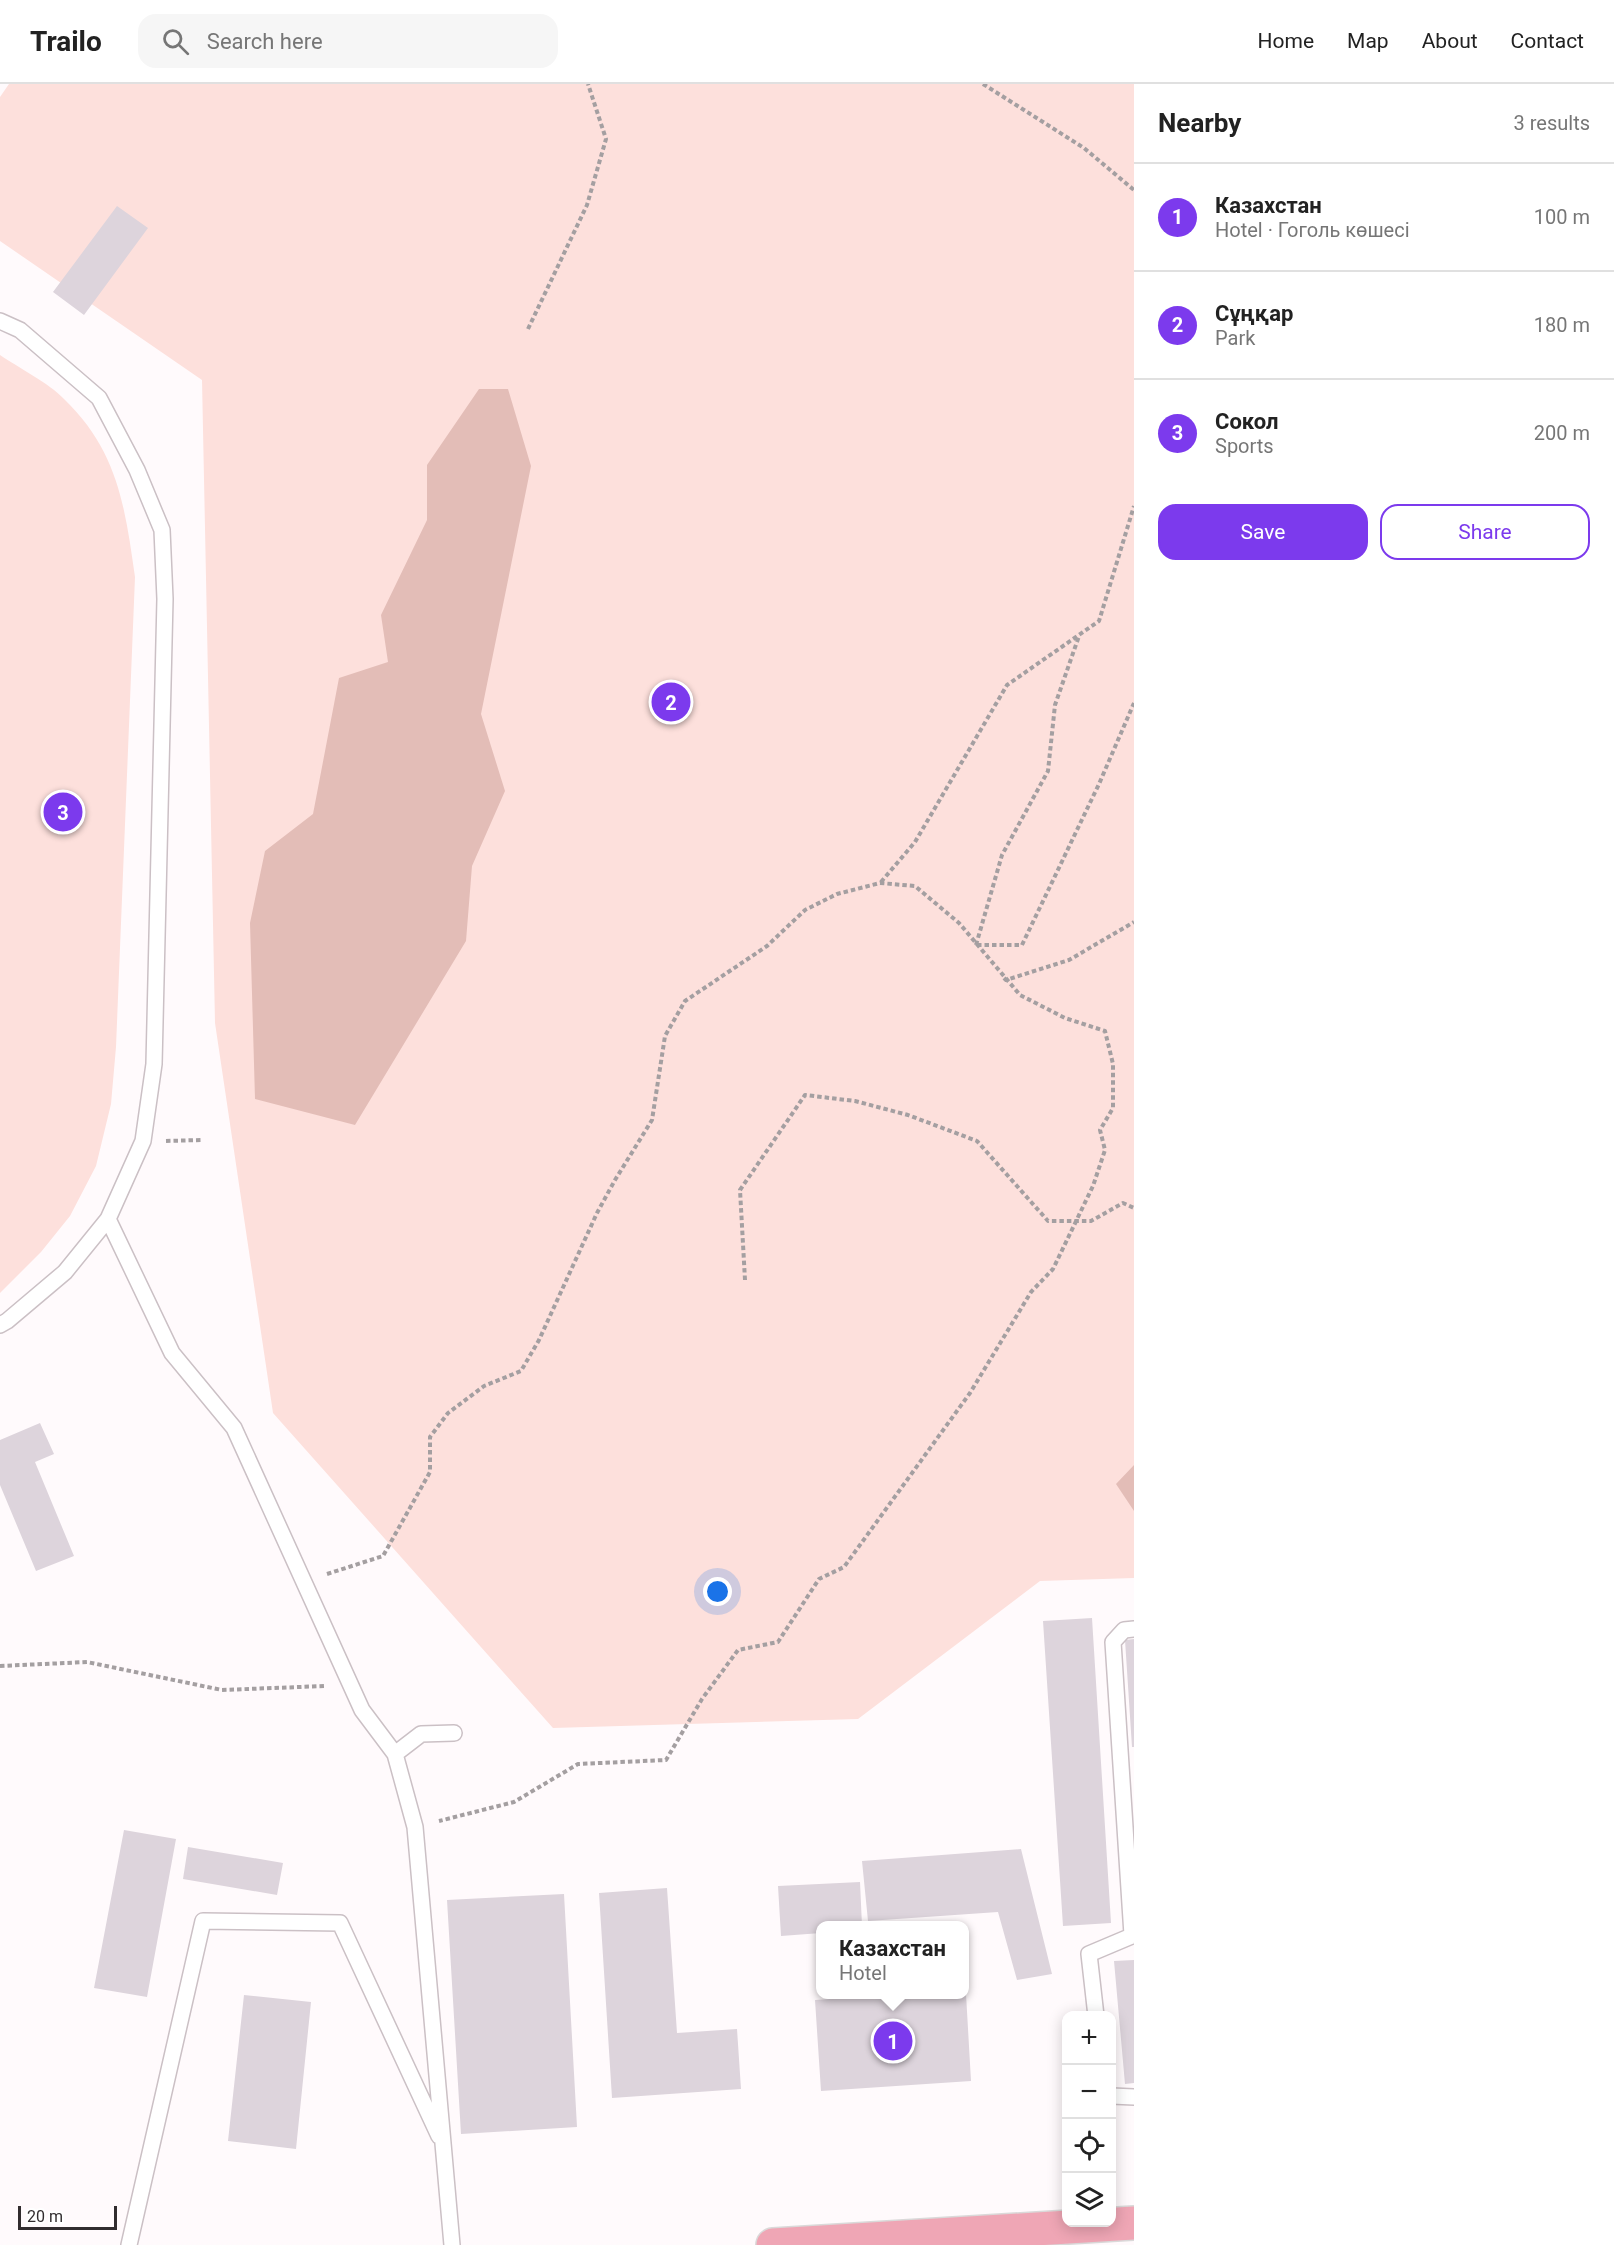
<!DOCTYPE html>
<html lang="en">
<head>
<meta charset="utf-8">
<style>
  body { margin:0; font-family:Roboto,sans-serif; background:#f6f6f6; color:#222 }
  .controls { position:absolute; right:18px; bottom:18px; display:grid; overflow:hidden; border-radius:12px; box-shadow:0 3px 15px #0003 }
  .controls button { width:54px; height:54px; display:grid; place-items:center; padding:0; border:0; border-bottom:2px solid #e0e0e0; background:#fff; color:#222; font:30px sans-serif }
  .scale { position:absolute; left:18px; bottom:15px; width:99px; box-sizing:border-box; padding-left:6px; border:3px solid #312c2e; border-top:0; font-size:16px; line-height:21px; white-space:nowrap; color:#312c2e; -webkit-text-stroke:4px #fff; paint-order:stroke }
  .you { position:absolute; left:718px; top:1508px; width:21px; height:21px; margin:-15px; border:4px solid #fff; border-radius:50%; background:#1a73e8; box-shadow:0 0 0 9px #1a73e833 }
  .badge { display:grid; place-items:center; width:39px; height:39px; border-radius:50%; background:#7c3aed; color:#fff; font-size:20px; font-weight:700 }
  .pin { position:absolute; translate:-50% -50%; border:3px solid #fff; box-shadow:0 2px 6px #0006 }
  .popup { position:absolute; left:816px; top:1837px; width:153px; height:78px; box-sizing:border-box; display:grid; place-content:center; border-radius:12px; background:#fff; filter:drop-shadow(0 2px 4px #0005); font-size:20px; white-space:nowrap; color:#767676 }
  .popup b { font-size:22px; color:#222 }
  .popup::after { content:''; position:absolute; left:50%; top:100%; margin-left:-12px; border:12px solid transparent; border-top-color:#fff }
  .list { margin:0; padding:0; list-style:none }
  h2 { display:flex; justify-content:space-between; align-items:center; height:78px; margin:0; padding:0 24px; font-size:26px }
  h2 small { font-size:20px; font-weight:400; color:#767676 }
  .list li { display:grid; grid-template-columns:39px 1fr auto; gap:18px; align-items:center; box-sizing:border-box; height:108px; padding:0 24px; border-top:2px solid #e0e0e0 }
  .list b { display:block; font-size:22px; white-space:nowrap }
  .list p { margin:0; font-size:20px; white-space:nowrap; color:#767676 }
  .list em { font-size:20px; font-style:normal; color:#767676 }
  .actions { display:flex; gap:12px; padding:18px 24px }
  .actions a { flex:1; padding:14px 0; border:2px solid #7c3aed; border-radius:18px; text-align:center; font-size:21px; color:#7c3aed }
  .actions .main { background:#7c3aed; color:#fff }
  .icon { flex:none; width:33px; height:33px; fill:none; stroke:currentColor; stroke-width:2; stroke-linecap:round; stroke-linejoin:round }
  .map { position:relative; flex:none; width:1134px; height:2161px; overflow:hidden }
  header { display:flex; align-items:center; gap:36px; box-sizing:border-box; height:84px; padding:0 30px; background:#fff; border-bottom:2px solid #e0e0e0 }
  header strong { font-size:28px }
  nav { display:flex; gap:33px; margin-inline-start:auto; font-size:21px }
  .search { width:420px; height:54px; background:#f6f6f6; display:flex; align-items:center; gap:15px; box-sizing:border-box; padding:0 21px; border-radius:18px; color:#767676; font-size:22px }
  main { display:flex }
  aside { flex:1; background:#fff }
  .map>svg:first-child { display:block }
  .green { fill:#fde0dc }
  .forest { fill:#e3bdb7 }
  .building { fill:#ddd4dc }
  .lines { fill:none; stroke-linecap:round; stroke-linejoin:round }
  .service-casing { stroke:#cbc0c5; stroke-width:18 }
  .primary-casing { stroke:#dad9d9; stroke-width:36 }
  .path { stroke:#a49fa1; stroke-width:4; stroke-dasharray:4.5 3; stroke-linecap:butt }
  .service { stroke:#fff; stroke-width:15 }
  .primary { stroke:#efa6b5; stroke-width:33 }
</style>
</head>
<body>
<header>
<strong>Trailo</strong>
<div class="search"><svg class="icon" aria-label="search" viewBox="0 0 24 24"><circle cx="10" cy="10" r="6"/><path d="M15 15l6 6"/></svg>Search here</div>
<nav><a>Home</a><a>Map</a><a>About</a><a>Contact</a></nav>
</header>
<main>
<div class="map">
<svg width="1134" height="2161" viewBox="0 0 1134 2161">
  <rect width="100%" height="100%" fill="#fffafc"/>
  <path class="green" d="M 9,0 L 1134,0 L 1134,1494 L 1040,1497 L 858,1635 L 553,1644 L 273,1329 L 215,939 L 202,296 L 0,157 L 0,13 Z
    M 0,271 C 19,284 49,299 64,315 C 118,367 125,423 135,493 L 116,963 L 111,1020 L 96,1082 L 70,1132 L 41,1168 L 0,1209 Z"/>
  <path class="forest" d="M 479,305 L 508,305 L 531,382 L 481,630 L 505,707 L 472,782 L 466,857 L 355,1041 L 255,1015 L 250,839 L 265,767 L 313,730 L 339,594 L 388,578 L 381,531 L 427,436 L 427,381 Z
    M 1134,1381 L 1134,1427 L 1116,1400 Z"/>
  <path class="building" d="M 117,122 L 148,144 L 84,231 L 53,208 Z
    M 40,1339 L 54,1370 L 35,1378 L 74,1472 L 36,1487 L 0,1401 L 0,1356 Z
    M 1092,1534 L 1111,1839 L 1063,1842 L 1043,1537 Z
    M 1134,1555 L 1134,1663 L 1132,1663 L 1125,1556 Z
    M 124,1746 L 176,1755 L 147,1913 L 94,1904 Z
    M 188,1763 L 283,1779 L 277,1811 L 183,1795 Z
    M 1021,1765 L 1052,1890 L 1017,1896 L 998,1828 L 868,1837 L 862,1777 Z
    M 860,1798 L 862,1842 L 821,1842 L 821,1849 L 781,1852 L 778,1802 Z
    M 667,1804 L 677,1949 L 737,1945 L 741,2005 L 612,2014 L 599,1809 Z
    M 564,1810 L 577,2043 L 461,2050 L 447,1816 Z
    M 1134,1876 L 1134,1999 L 1125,2000 L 1114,1877 Z
    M 905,1910 L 966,1910 L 971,1997 L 821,2007 L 815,1916 Z
    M 244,1911 L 311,1918 L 296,2065 L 228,2057 Z"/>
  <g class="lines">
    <defs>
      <path id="service" d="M 0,237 L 20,246 L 99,314 L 137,386 L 162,446 L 165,515 L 154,980 L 143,1057 L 108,1135 L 65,1188 L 7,1237 L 0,1241
        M 108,1135 L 172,1269 L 234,1344 L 362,1626 L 395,1670 L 415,1743 L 452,2161
        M 395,1670 L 421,1650 L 454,1649
        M 1132,1851 L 1113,1558 L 1124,1546 L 1134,1545
        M 1096,1932 L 1089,1870 L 1134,1851
        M 1112,2012 L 1134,2013
        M 129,2161 L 203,1837 L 340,1839 L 439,2052"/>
      <path id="primary" d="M 773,2161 L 1134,2139"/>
    </defs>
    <use href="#service" class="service-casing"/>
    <use href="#primary" class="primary-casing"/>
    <path class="path" d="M 983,0 L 1084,64 L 1134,106
      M 528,245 L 587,121 L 606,55 L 588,0
      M 881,798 L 915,758 L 1007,601 L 1099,537 L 1134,422
      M 976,861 L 1002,771 L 1048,687 L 1055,621 L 1079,552
      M 977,861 L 1022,861 L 1099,700 L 1134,619
      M 1004,894 L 1006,896 L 1069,876 L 1134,838
      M 166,1057 L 201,1056
      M 745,1196 L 740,1106 L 805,1011 L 855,1017 L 908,1031 L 977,1057 L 1048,1137 L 1091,1137 L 1123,1119 L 1134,1124
      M 327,1490 L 383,1472 L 430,1388 L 430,1353 L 448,1329 L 484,1302 L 521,1287 L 539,1256 L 597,1129 L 615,1096 L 652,1036 L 665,952 L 685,917 L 767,862 L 805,826 L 837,810 L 880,799 L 915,802 L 959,839 L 1020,911 L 1065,934 L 1105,947 L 1113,980 L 1113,1024 L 1100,1046 L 1105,1066 L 1093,1102 L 1053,1185 L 1031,1208 L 970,1309 L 844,1483 L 819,1495 L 778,1558 L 738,1566 L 702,1615 L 666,1676 L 578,1680 L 514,1718 L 439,1737
      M 0,1582 L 87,1578 L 222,1606 L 325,1602"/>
    <use href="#service" class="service"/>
    <use href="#primary" class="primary"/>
  </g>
</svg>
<div class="controls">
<button>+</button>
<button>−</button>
<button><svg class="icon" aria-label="locate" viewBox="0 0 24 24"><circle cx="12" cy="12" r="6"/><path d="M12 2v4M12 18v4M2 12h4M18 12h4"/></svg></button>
<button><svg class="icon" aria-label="layers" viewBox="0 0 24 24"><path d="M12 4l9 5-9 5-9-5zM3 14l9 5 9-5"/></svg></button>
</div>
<div class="scale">20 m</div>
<div class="you"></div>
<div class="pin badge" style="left:893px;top:1957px">1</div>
<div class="popup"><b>Казахстан</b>Hotel</div>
<div class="pin badge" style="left:671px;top:618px">2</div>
<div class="pin badge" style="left:63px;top:728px">3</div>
</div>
<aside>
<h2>Nearby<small>3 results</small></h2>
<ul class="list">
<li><span class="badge">1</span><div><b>Казахстан</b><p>Hotel · Гоголь көшесі</p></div><em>100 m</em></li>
<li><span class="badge">2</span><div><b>Сұңқар</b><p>Park</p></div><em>180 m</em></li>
<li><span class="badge">3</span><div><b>Сокол</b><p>Sports</p></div><em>200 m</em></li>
</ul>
<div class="actions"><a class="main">Save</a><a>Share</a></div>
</aside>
</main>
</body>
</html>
